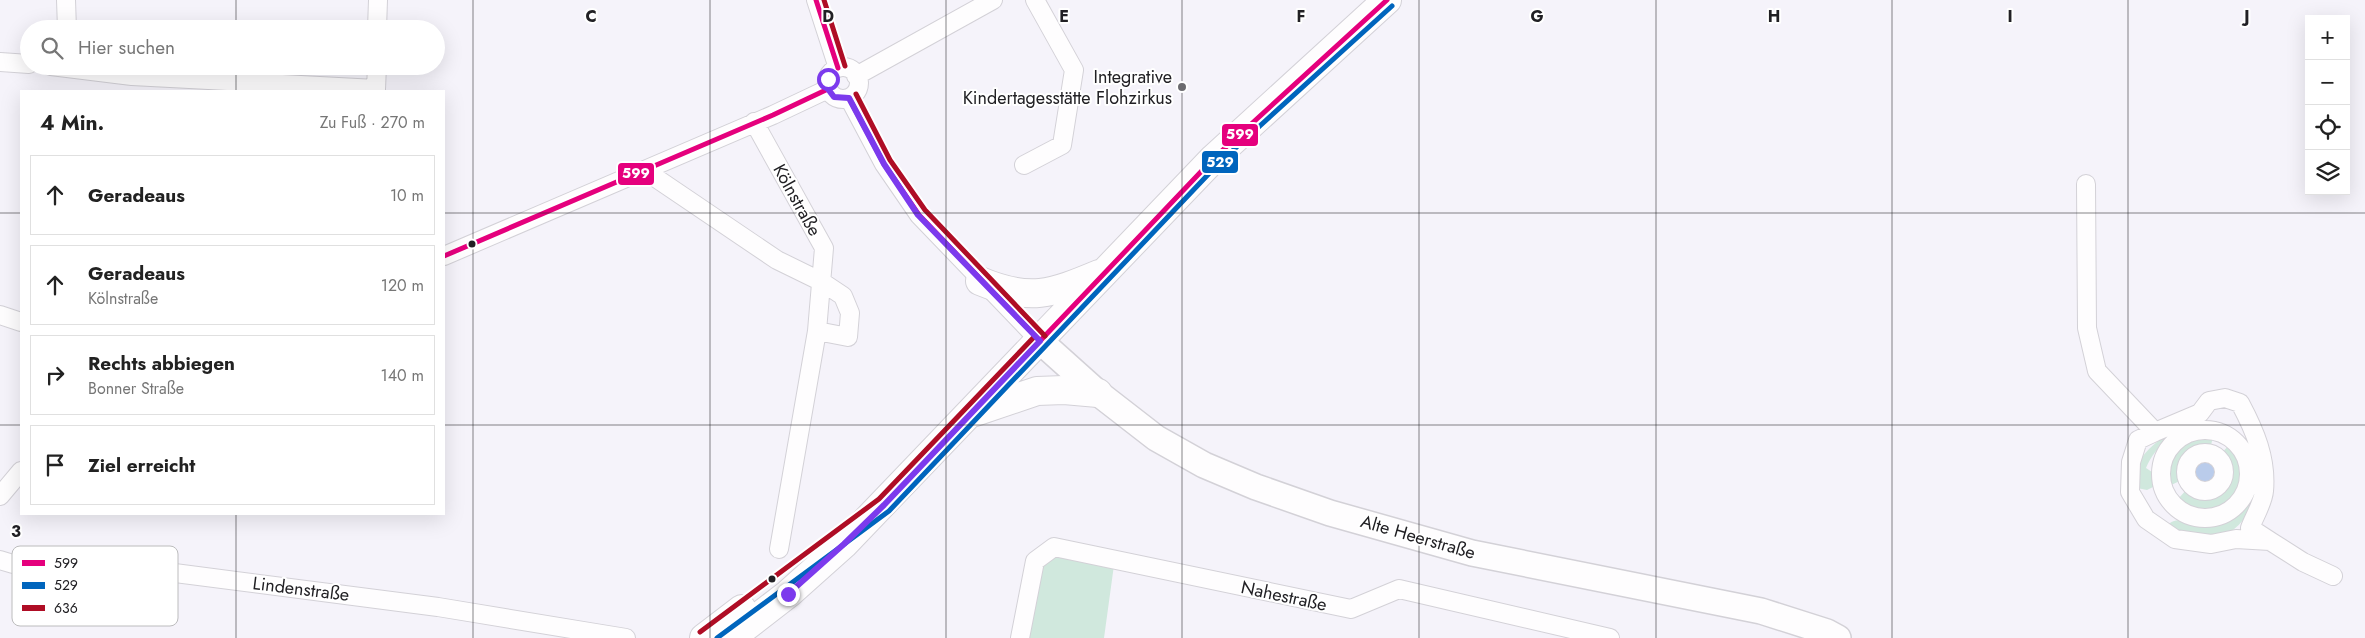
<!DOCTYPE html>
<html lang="de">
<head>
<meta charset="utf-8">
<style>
  body { margin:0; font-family:Jost,sans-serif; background:#f6f6f6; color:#222 }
  .controls { position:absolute; right:15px; top:15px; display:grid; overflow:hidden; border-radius:0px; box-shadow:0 5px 20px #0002 }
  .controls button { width:45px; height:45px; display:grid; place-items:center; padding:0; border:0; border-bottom:1px solid #e0e0e0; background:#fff; color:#222; font:25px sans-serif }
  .stop { position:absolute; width:15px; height:15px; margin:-11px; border:4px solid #7c3aed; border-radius:50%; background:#fff }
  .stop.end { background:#7c3aed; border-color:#fff; box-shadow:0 1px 5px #0008 }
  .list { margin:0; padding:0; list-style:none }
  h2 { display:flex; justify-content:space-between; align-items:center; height:65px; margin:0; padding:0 20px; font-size:21px }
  h2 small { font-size:16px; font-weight:400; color:#767676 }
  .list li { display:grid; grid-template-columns:32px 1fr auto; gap:15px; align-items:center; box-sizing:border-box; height:80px; margin:0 10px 10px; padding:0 10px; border:1px solid #e0e0e0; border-radius:0px }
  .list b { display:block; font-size:19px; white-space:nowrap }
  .list p { margin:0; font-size:16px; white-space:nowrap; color:#767676 }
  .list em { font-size:16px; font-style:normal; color:#767676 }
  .icon { flex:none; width:28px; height:28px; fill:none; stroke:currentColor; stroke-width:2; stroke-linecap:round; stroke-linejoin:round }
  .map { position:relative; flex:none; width:2365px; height:638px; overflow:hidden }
  .search { position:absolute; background:#fff; box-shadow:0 5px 20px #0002; left:20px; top:20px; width:425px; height:55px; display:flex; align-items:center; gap:12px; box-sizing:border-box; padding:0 18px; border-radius:28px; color:#767676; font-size:19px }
  .panel { position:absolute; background:#fff; box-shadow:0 5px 20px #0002; left:20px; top:90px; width:425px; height:425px; border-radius:0px }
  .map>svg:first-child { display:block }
  .green { fill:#d0e8dd }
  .water { fill:#bacceb }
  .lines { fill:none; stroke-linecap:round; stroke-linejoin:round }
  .street-casing { stroke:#d3d1d7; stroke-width:20 }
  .secondary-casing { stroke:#d3d1d7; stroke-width:28 }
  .primary-casing { stroke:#d3d1d7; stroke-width:30 }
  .street { stroke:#fefdfe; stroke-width:18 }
  .secondary { stroke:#fefdfe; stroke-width:25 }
  .primary { stroke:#fefdfe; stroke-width:28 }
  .bus-1-casing { stroke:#fff; stroke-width:9 }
  .bus-2-casing { stroke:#fff; stroke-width:9 }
  .bus-3-casing { stroke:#fff; stroke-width:9 }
  .bus-1 { stroke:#e5007d; stroke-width:5 }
  .bus-2 { stroke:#0065bd; stroke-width:5 }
  .bus-3 { stroke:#af0d25; stroke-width:5 }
  .route { stroke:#7c3aed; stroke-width:6 }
  .grid { fill:none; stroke:#212024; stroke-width:1; stroke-opacity:0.55 }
  .poi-dot { fill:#6b6a6f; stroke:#fff; stroke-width:2 }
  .bus-dot { fill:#212024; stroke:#fff; stroke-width:2 }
  .labels { text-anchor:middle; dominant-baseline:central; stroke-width:4; stroke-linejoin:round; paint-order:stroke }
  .poi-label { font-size:18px; fill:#212024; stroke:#fff; text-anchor:end }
  .street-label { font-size:18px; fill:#212024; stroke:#fff }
  .key { fill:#fff; stroke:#bcbcbd; stroke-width:1 }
  .key-label { font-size:14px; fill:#212024 }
  .grid-label { font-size:16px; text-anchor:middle; font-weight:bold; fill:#212024; stroke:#fff; stroke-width:4; stroke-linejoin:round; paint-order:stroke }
  .line-badge { stroke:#fff; stroke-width:2 }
  .badge-label { font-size:14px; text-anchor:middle; font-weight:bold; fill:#fff }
</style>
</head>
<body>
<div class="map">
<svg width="2365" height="638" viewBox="0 0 2365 638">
  <rect width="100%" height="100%" fill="#f5f3fa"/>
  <path class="green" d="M 2216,421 L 2219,424 C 2212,426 2206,425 2199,426 C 2174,431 2156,445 2146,468 L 2155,474 L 2153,487 L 2147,490 L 2137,488 L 2134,469 C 2153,437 2179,425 2216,421 Z
    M 2203,435 L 2213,437 L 2210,449 C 2196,448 2187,455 2182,469 L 2184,479 L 2169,486 C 2166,458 2173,441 2203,435 Z
    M 2229,445 C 2266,481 2219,531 2178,499 L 2188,488 C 2211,510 2244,485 2220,455 Z
    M 2254,465 L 2257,465 C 2257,473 2259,484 2257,492 C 2253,513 2231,541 2207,539 C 2195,538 2181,532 2170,528 L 2170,523 C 2178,517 2184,522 2192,524 C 2217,530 2244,516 2252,492 C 2255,483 2253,474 2254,465 Z
    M 1057,552 L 1114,565 L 1104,638 L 1028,638 L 1041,563 Z"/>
  <path class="water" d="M2189 473a15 15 0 1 1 30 0a15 15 0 1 1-30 0Z"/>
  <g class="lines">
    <defs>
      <path id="street" d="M 66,0 L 67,29
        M 816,0 L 838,68
        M 377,29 L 378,0
        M 0,62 L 29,64
        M 51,66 L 132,76 L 376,89 L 377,66
        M827 83a16 16 0 1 1 32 0a16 16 0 1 1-32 0Z
        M 856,76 L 993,0
        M 849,98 L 884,164 L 919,215 L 1040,341
        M 754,122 L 824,248 L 817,331 L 779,549
        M 1024,165 L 1062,145 L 1074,70 L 1035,0
        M 644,170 L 777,260 L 822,282 L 843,296 L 850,313 L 848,337 L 817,331
        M 2086,184 L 2087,328 L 2097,371 L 2155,432 L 2200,413 L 2209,401 L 2225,398 L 2240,403 C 2255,431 2267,459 2264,491 C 2263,503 2254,517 2250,528 L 2270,541
        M 444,256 L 773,115 L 828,89
        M 0,315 L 21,322
        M2161 474a44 44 0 1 1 88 0a44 44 0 1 1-88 0Z
        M 2155,432 L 2138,440 L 2131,462 L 2130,492 L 2146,519 L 2175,539 L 2211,544 L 2236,539 L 2270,541 L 2303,562 L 2333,576
        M2186 472a19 19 0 1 1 38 0a19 19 0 1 1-38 0Z
        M 0,496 L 21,471
        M 0,560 L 13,564 L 50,566 L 113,565 L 438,607 L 626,638
        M 1020,638 L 1035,561 L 1054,547 L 1351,609 L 1399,589 L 1610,638"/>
      <path id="secondary" d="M 1040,341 L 1098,393 L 1156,438 L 1204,465 L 1256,487 L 1330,513 L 1472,553 L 1761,611 L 1827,632 L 1838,638"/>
      <path id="primary" d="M 980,281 C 1030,302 1051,294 1099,274
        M 975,412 L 1037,391 L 1064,390 L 1098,393
        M 704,638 L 742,609
        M 731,638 L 788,594 L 844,544 L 1214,158 L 1387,0"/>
    </defs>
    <use href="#street" class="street-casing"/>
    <use href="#secondary" class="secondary-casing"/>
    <use href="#primary" class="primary-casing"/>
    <use href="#street" class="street"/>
    <use href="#secondary" class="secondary"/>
    <use href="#primary" class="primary"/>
    <defs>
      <path id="bus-1" d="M 816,0 L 838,68
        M 849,98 L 884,164 L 919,215 L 1040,341 L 1214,158 L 1387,0
        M 444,256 L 773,115 L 828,89"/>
      <path id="bus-2" d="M 717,638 L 889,511 L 1219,163 L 1392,6"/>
      <path id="bus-3" d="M 824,0 L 845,66
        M 856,94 L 890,160 L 925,210 L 1045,336
        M 700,632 L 879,499 L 1035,336"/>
    </defs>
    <use href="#bus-1" class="bus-1-casing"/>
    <use href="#bus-2" class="bus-2-casing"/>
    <use href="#bus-3" class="bus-3-casing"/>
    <use href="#bus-1" class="bus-1"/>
    <use href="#bus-2" class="bus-2"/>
    <use href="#bus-3" class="bus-3"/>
  </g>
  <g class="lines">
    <path class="route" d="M 788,594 L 844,544 L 884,505 L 1040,341 L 918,215 L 884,164 L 849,98 L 834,97 L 828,89 L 828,79"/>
  </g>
  <path class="grid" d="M 236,0 L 236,29M 473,0 L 473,638M 710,0 L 710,638M 946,0 L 946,638M 1182,0 L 1182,638M 1419,0 L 1419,638M 1656,0 L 1656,638M 1892,0 L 1892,638M 2128,0 L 2128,638M 236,66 L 236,91M 0,213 L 21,213M 444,213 L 2365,213M 0,425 L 21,425M 444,425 L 2365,425M 236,514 L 236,638"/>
  <circle class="poi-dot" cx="1182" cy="87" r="5"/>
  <g class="bus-dot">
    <circle cx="472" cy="244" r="4.5"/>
    <circle cx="772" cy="579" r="4.5"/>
  </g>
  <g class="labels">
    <g class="poi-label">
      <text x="1172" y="77">Integrative<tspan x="1172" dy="21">Kindertagesstätte Flohzirkus</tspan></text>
    </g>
    <g class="street-label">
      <text transform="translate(797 200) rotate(61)">Kölnstraße</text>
      <text transform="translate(1418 537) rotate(16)">Alte Heerstraße</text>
      <text transform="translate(301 589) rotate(7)">Lindenstraße</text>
      <text transform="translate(1284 596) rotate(12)">Nahestraße</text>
    </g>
  </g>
  <rect x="12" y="546" width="166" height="80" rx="8" class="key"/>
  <rect x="22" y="560" width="23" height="6" fill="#e5007d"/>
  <rect x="22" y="582" width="23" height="7" fill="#0065bd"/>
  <rect x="22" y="605" width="23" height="6" fill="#af0d25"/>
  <g class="key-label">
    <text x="54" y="568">599</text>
    <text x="54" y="590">529</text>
    <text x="54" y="613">636</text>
  </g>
  <g class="grid-label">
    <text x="591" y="22">C</text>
    <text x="828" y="22">D</text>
    <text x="1064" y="22">E</text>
    <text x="1301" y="22">F</text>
    <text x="1537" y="22">G</text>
    <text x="1774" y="22">H</text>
    <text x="2010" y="22">I</text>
    <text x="2247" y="22">J</text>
    <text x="16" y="537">3</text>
  </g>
  <g class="line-badge">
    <rect x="1221" y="123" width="38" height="24" rx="5" fill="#e5007d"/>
    <rect x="1201" y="150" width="38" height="24" rx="5" fill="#0065bd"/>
    <rect x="617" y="162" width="38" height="24" rx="5" fill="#e5007d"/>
  </g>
  <g class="badge-label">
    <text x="1240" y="139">599</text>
    <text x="1220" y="167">529</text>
    <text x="636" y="178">599</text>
  </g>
</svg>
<div class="controls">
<button>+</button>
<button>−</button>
<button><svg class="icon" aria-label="locate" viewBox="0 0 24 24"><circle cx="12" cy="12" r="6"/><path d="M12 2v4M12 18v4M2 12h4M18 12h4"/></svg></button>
<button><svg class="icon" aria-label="layers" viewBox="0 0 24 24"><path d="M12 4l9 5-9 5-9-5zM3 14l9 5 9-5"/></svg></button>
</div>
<div class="stop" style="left:828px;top:79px"></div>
<div class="stop end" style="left:788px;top:594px"></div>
<div class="search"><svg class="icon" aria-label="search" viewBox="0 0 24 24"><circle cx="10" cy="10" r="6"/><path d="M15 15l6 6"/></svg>Hier suchen</div>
<section class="panel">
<h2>4 Min.<small>Zu Fuß · 270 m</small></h2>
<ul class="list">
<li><svg class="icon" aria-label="ahead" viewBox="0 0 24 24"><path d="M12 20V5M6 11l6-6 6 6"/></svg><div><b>Geradeaus</b></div><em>10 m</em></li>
<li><svg class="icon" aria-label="ahead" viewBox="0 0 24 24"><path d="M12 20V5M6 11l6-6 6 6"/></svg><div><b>Geradeaus</b><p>Kölnstraße</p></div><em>120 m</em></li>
<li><svg class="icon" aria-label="right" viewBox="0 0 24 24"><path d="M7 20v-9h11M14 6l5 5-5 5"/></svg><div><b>Rechts abbiegen</b><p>Bonner Straße</p></div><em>140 m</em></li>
<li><svg class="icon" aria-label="arrive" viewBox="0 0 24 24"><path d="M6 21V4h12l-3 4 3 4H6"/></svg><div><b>Ziel erreicht</b></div></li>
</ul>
</section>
</div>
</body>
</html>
